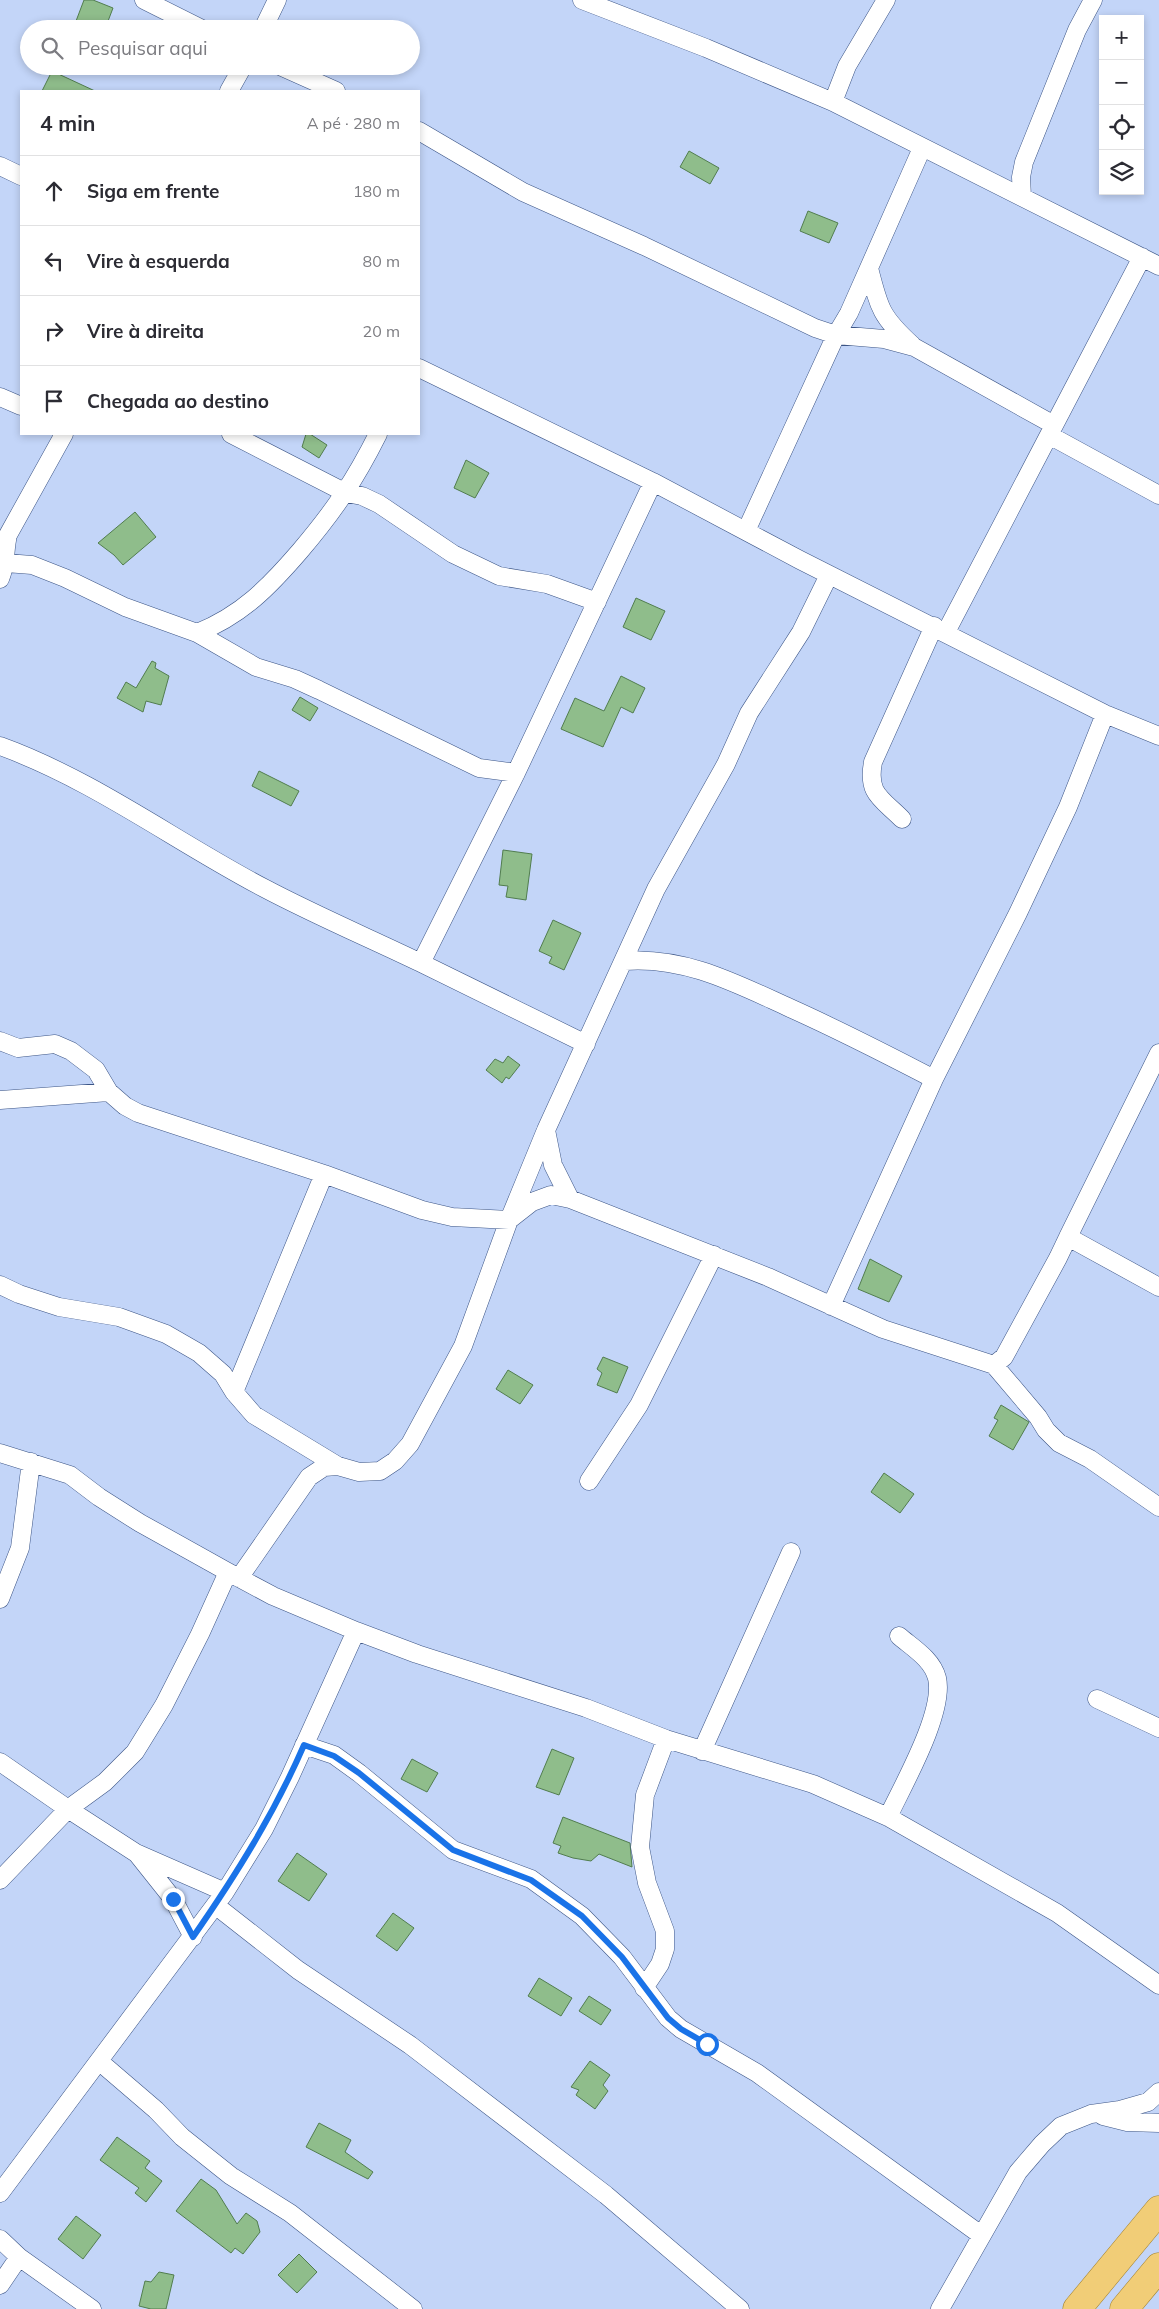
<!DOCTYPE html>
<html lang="pt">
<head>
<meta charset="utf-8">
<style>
  body { margin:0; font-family:Mulish,sans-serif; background:#f2f2f3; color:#2b2b33 }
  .controls { position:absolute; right:15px; top:15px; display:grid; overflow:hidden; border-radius:0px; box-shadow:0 2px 8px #0003 }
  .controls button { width:45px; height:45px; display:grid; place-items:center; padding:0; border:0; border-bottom:1px solid #e1e1e2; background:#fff; color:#2b2b33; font:25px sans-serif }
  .stop { position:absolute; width:15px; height:15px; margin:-11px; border:4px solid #1a73e8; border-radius:50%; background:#fff }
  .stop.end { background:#1a73e8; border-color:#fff; box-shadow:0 1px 5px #0008 }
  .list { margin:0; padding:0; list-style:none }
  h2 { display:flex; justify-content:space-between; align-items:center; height:65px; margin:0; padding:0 20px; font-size:21px }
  h2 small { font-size:16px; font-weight:400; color:#7c7c81 }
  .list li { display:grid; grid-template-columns:32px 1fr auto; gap:15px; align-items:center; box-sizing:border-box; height:70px; padding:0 20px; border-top:1px solid #e1e1e2 }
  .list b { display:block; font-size:19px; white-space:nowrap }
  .list em { font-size:16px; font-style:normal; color:#7c7c81 }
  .icon { flex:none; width:28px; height:28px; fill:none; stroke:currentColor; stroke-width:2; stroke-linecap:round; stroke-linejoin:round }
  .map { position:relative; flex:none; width:1159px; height:2309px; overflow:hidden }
  .search { position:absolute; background:#fff; box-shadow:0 2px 8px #0003; left:20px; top:20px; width:400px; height:55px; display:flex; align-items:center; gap:12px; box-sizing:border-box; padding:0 18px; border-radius:28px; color:#7c7c81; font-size:19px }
  .panel { position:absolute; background:#fff; box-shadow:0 2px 8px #0003; left:20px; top:90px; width:400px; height:345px; border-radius:0px }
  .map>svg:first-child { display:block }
  .building { fill:#8fbd8b; stroke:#517d4e }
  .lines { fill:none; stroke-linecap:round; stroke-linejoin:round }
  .street-casing { stroke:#3c5586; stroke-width:19 }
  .primary-casing { stroke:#a3812c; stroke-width:29 }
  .street { stroke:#fff; stroke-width:18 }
  .primary { stroke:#f1cd77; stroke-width:28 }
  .route { stroke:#1a73e8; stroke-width:6 }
</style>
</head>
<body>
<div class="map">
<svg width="1159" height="2309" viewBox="0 0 1159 2309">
  <rect width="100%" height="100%" fill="#c3d5f8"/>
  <path class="building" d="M 84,0 L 93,0 L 113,8 L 105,29 L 73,29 Z
    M 52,71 L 95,91 L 42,91 Z
    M 689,151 L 719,168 L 710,184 L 680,167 Z
    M 808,211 L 838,223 L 829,243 L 800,231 Z
    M 306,434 L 310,434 L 327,445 L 319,458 L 302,447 Z
    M 466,460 L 489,473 L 475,498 L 454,488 Z
    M 135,512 L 156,537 L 123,565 L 114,555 L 98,543 Z
    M 636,598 L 665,611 L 651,640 L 623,627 Z
    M 152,661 L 156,663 L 155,668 L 169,676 L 161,705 L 146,701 L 143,712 L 117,698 L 126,682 L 136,688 Z
    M 621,676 L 645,688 L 633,713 L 621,707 L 603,747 L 561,729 L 575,698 L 604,711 Z
    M 300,697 L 318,708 L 310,721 L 292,710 Z
    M 259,771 L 299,791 L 291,806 L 252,786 Z
    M 503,850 L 532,854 L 526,900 L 506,897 L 508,886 L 499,885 Z
    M 553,920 L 581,933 L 564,970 L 549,963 L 552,957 L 539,951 Z
    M 508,1056 L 520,1065 L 509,1079 L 506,1077 L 502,1083 L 486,1070 L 495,1059 L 503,1063 Z
    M 870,1259 L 902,1276 L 889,1302 L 858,1289 Z
    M 603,1357 L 628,1367 L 617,1393 L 597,1385 L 602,1373 L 597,1369 Z
    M 508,1370 L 533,1385 L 520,1404 L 496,1389 Z
    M 1001,1405 L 1029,1422 L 1013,1450 L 989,1436 L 998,1420 L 994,1418 Z
    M 884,1473 L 914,1494 L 900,1513 L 871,1492 Z
    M 552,1749 L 574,1758 L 559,1795 L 536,1787 Z
    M 412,1759 L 438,1773 L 427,1792 L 401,1779 Z
    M 563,1817 L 630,1843 L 632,1867 L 599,1854 L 591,1861 L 573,1858 L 558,1853 L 561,1846 L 553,1843 Z
    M 297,1853 L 327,1874 L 309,1901 L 278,1881 Z
    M 393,1913 L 414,1928 L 397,1951 L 376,1936 Z
    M 539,1978 L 572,1998 L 561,2016 L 528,1996 Z
    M 589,1996 L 611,2010 L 601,2025 L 579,2011 Z
    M 590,2061 L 610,2075 L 603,2085 L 608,2091 L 595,2109 L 576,2095 L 579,2090 L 571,2087 Z
    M 319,2123 L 351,2140 L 345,2152 L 373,2172 L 368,2179 L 306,2147 Z
    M 117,2137 L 150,2161 L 145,2168 L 162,2181 L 146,2202 L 135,2193 L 139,2188 L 100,2160 Z
    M 201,2179 L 216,2190 L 237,2224 L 246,2213 L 257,2221 L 260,2232 L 243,2254 L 235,2248 L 231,2253 L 176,2211 Z
    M 76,2216 L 101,2235 L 83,2259 L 58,2239 Z
    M 299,2254 L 317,2272 L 297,2293 L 278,2275 Z
    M 159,2272 L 174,2275 L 166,2309 L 151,2309 L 139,2306 L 145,2281 L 151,2282 Z"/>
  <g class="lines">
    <defs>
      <path id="street" d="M 144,0 L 202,29
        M 582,0 L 706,48 L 833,102 L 1159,266
        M 263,29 L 277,0
        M 280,66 L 336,91
        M 229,91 L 243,66
        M 833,102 L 847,66 L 886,0
        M 419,131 L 523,192 L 644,246 L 815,328 L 836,335 L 884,339 L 914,347 L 1054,425
        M 0,166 L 21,176
        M 1022,197 L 1021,177 L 1024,162 L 1077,30 L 1093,0
        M 869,268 C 879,308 881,317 912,345
        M 419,368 L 653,482 L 800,560 L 1105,714 L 1159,736
        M 0,397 L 21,406
        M 231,434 L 346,493 L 362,496 L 379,504 L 453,554 L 499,576 L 547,584 L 597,602
        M 1049,435 L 1159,495
        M 746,531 L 836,335 L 849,313 L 922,148
        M 6,563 L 32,565 L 65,578 L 125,607 L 197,633 C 242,615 269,587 300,551 C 334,511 355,480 378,434
        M 0,579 C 7,562 4,552 8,535 L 64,434
        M 946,632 L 1142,257
        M 197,633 L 256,667 L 295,679 L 319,690 L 479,768 L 516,773
        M 0,746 C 94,780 176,842 264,888 C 315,915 369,938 421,963
        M 902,819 C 881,798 867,794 873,762 L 934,626
        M 624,961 C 685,956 737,984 790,1008 C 839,1030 886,1054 934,1079
        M 0,1041 L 18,1048 L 55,1044 L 71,1051 L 96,1070 L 109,1092 L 125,1106 L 138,1113 L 324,1174 L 422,1210 L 452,1217 L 509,1220 L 532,1202 L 551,1195 L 570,1199 L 768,1277 L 883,1329 L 994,1365 L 1038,1417 L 1046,1430 L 1059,1443 L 1090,1459 L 1159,1507
        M 586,1044 L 421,963 L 516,773 L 653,482
        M 0,1100 L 109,1092
        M 546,1130 L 553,1165 L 570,1199
        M 1068,1237 L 1159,1053
        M 0,1285 L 19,1294 L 59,1307 L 119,1317 L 166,1334 L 199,1353 L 223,1374 L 234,1392 L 254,1415 L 338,1466
        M 831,1306 L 934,1079 L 1018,913 L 1068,807 L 1105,714
        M 994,1365 L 1004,1357 L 1058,1258 L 1068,1237 L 1159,1287
        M 234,1392 L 324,1174
        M 0,1453 L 70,1475 L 99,1497 L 140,1523 L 228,1572 L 273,1596 L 356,1631 L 417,1654 L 586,1708 L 666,1739 L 813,1784 L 888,1817 L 1057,1913 L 1159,1985
        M 589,1481 L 639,1405 L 714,1255
        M 239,1578 L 309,1477 L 324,1467 L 338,1466 L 359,1472 L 380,1471 L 395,1461 L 410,1444 L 463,1346 L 509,1220 L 546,1130 L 656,889 L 726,764 L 749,713 L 801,632 L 829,575
        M 0,1599 L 20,1548 L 31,1462
        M 1097,1699 L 1159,1728
        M 304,1745 L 334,1755 L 359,1773 L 453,1850 L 531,1879 L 582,1916 L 622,1957 L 668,2018 L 681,2029 L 757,2073 L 981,2235
        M 702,1751 L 791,1552
        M 0,1762 L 68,1809 L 136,1853 L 225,1892
        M 888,1817 C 903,1785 945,1712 937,1678 C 932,1659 913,1648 899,1636
        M 138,1855 L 173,1899 L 193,1937
        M 0,1880 L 68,1809 L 105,1782 L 135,1752 L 164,1705 L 200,1634 L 228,1572
        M 215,1905 L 298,1970 L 410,2045 L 606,2195 L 740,2309
        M 644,1988 L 660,1964 L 665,1949 L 665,1931 L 647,1883 L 640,1847 L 645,1795 L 666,1739
        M 100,2062 L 156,2110 L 182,2137 L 231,2176 L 290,2213 L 413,2309
        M 1103,2116 L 1127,2122 L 1159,2123
        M 0,2193 L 225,1892 L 264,1829 L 290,1777 L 356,1631
        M 0,2239 L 19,2257 L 92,2309
        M 0,2285 L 19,2257
        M 940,2309 L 1018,2172 L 1042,2144 L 1061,2126 L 1091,2114 L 1120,2110 L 1148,2102 L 1159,2092"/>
      <path id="primary" d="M 1077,2309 L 1159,2210
        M 1124,2309 L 1159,2267"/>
    </defs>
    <use href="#street" class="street-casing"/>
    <use href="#primary" class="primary-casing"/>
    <use href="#street" class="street"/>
    <use href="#primary" class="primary"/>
  </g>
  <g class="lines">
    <path class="route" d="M 173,1899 L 193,1937 C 236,1875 274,1814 304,1745 L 334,1756 L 359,1773 L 453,1850 L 531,1880 L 582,1916 L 622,1957 L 668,2018 L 681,2029 L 707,2044"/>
  </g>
</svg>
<div class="controls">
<button>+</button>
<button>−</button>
<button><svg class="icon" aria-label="locate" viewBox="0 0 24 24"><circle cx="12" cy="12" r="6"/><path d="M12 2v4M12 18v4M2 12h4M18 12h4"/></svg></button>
<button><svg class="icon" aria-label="layers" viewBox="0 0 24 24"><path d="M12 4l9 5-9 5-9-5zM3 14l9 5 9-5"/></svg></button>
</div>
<div class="stop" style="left:707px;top:2044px"></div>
<div class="stop end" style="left:173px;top:1899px"></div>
<div class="search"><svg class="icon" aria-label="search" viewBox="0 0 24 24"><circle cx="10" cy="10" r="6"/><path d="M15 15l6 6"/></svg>Pesquisar aqui</div>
<section class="panel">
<h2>4 min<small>A pé · 280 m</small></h2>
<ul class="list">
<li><svg class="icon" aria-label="ahead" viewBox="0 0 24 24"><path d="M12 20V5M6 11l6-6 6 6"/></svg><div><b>Siga em frente</b></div><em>180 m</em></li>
<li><svg class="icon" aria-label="left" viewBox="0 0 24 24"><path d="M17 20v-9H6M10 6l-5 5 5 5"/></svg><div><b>Vire à esquerda</b></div><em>80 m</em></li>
<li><svg class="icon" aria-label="right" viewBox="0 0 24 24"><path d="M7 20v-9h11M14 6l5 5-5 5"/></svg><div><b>Vire à direita</b></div><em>20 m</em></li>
<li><svg class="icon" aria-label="arrive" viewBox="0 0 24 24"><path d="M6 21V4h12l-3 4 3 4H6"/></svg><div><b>Chegada ao destino</b></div></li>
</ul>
</section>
</div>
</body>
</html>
